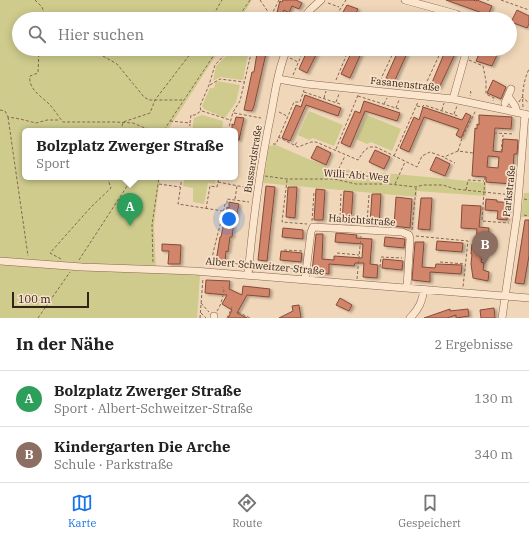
<!DOCTYPE html>
<html lang="de">
<head>
<meta charset="utf-8">
<style>
  body { margin:0; font-family:"IBM Plex Serif",serif; background:#f2f2f2; color:#222 }
  .scale { position:absolute; left:12px; bottom:10px; width:77px; box-sizing:border-box; padding-left:4px; border:2px solid #352219; border-top:0; font-size:11px; line-height:14px; white-space:nowrap; color:#352219; -webkit-text-stroke:3px #f7e2c9; paint-order:stroke }
  .you { position:absolute; left:229px; top:219px; width:14px; height:14px; margin:-10px; border:3px solid #fff; border-radius:50%; background:#1a73e8; box-shadow:0 0 0 6px #1a73e833 }
  .badge { display:grid; place-items:center; width:26px; height:26px; border-radius:50%; background:#1a73e8; color:#fff; font-size:13px; font-weight:700 }
  .pin { position:absolute; translate:-50% -33px; filter:drop-shadow(0 1px 2px #0008) }
  .pin::after { content:''; position:absolute; top:21px; width:14px; height:12px; background:inherit; clip-path:polygon(0 0,100% 0,50% 100%) }
  .popup { position:absolute; left:22px; top:128px; width:216px; height:52px; box-sizing:border-box; display:grid; place-content:center; border-radius:6px; background:#fff; filter:drop-shadow(0 1px 3px #0005); font-size:13px; white-space:nowrap; color:#767676 }
  .popup b { font-size:15px; color:#222 }
  .popup::after { content:''; position:absolute; left:50%; top:100%; margin-left:-8px; border:8px solid transparent; border-top-color:#fff }
  .list { margin:0; padding:0; list-style:none }
  h2 { display:flex; justify-content:space-between; align-items:center; height:52px; margin:0; padding:0 16px; font-size:17px }
  h2 small { font-size:13px; font-weight:400; color:#767676 }
  .list li { display:grid; grid-template-columns:26px 1fr auto; gap:12px; align-items:center; box-sizing:border-box; height:56px; padding:0 16px; border-top:1px solid #e0e0e0 }
  .list b { display:block; font-size:15px; white-space:nowrap }
  .list p { margin:0; font-size:13px; white-space:nowrap; color:#767676 }
  .list em { font-size:13px; font-style:normal; color:#767676 }
  .icon { flex:none; width:22px; height:22px; fill:none; stroke:currentColor; stroke-width:2; stroke-linecap:round; stroke-linejoin:round }
  .map { position:relative; flex:none; width:529px; height:318px; overflow:hidden }
  .search { position:absolute; background:#fff; box-shadow:0 2px 10px #0003; left:12px; right:12px; top:12px; height:44px; display:flex; align-items:center; gap:10px; box-sizing:border-box; padding:0 14px; border-radius:22px; color:#767676; font-size:15px }
  .sheet { height:164px; background:#fff }
  nav { display:flex; justify-content:space-around; align-items:center; box-sizing:border-box; height:56px; border-top:1px solid #e0e0e0; background:#fff; font-size:11px; color:#767676 }
  nav a { display:grid; justify-items:center; gap:2px }
  nav .on { color:#1a73e8 }
  .map>svg:first-child { display:block }
  .green { fill:#cecb8d }
  .building { fill:#d1866c; stroke:#874a38; fill-rule:evenodd; filter:url(#shadow) }
  .lines { fill:none; stroke-linecap:round; stroke-linejoin:round }
  .minor-casing { stroke:#876653; stroke-width:8 }
  .path { stroke:#876653; stroke-width:1; stroke-dasharray:3 2; stroke-linecap:butt }
  .minor { stroke:#fbe5cc; stroke-width:7 }
  .labels { text-anchor:middle; dominant-baseline:central; stroke-width:3.5; stroke-linejoin:round; paint-order:stroke }
  .street-label { font-size:10px; fill:#352219; stroke:#f7e2c9 }
</style>
</head>
<body>
<div class="map">
<svg width="529" height="318" viewBox="0 0 529 318">
  <defs>
    <filter id="shadow"><feDropShadow dx="2.5" dy="1.5" stdDeviation="1" flood-color="#0004"/></filter>
  </defs>
  <rect width="100%" height="100%" fill="#f0d7b9"/>
  <path class="green" d="M 0,0 L 252,0 L 240,19 L 19,19 L 19,49 L 220,49 L 167,131 L 25,131 L 25,177 L 160,177 L 154,225 L 156,272 L 200,275 L 197,318 L 0,318 Z
    M 231,51 L 249,53 L 247,59 L 243,80 L 220,77 L 213,81 L 216,66 Z
    M 216,81 L 240,85 L 236,102 L 225,118 L 204,109 L 202,106 L 210,88 L 214,88 Z
    M 309,111 L 343,125 L 334,146 L 313,138 L 309,140 L 298,135 Z
    M 202,115 L 223,121 L 222,131 L 192,131 L 194,118 Z
    M 367,115 L 401,129 L 392,151 L 371,142 L 367,144 L 356,139 Z
    M 276,145 L 329,168 L 449,179 L 486,183 L 486,196 L 417,191 L 417,197 L 263,183 L 269,146 Z
    M 185,177 L 216,177 L 215,184 L 208,183 L 204,204 L 193,202 L 193,188 L 183,186 Z
    M 524,193 L 529,193 L 529,217 L 521,217 Z"/>
  <path class="building" d="M 283,0 L 296,0 L 302,3 L 299,9 L 292,6 L 289,13 L 284,10 L 282,14 L 277,12 L 280,1 L 282,2 Z
    M 446,0 L 473,0 L 476,1 L 477,0 L 492,6 L 488,15 Z
    M 347,5 L 358,9 L 355,15 L 364,19 L 339,19 Z
    M 517,10 L 529,16 L 529,24 L 527,28 L 511,22 Z
    M 259,49 L 267,49 L 254,106 L 252,111 L 244,110 L 252,72 L 254,72 L 257,53 L 259,53 Z
    M 308,49 L 319,49 L 307,73 L 299,69 Z
    M 353,49 L 363,49 L 350,78 L 341,74 Z
    M 399,49 L 409,49 L 394,82 L 386,78 Z
    M 446,49 L 456,52 L 439,88 L 431,85 Z
    M 481,49 L 485,49 L 497,55 L 492,66 L 476,61 Z
    M 493,80 L 506,87 L 501,99 L 487,93 Z
    M 305,95 L 341,108 L 338,116 L 306,105 L 290,141 L 282,138 L 296,105 L 301,107 Z
    M 364,101 L 400,113 L 397,121 L 365,111 L 350,147 L 341,143 L 355,111 L 360,113 Z
    M 423,107 L 462,120 L 466,113 L 471,116 L 461,138 L 456,135 L 459,129 L 424,117 L 409,152 L 400,148 L 414,117 L 419,120 Z
    M 479,115 L 512,117 L 511,129 L 495,128 L 493,151 L 502,152 L 503,139 L 518,140 L 517,154 L 514,154 L 512,184 L 486,182 L 486,177 L 472,176 L 475,128 L 477,129 L 477,124 L 479,125 ZM 488,156 L 499,157 L 498,168 L 487,167 Z
    M 236,117 L 244,118 L 239,140 L 235,139 L 235,131 L 233,131 L 233,129 L 232,129 L 232,124 L 234,125 Z
    M 317,146 L 331,153 L 326,165 L 311,158 Z
    M 375,150 L 390,157 L 384,169 L 369,162 Z
    M 436,157 L 450,164 L 445,176 L 430,170 Z
    M 266,186 L 275,187 L 267,261 L 258,260 Z
    M 288,187 L 297,187 L 295,218 L 286,217 Z
    M 316,189 L 325,190 L 323,220 L 314,220 Z
    M 344,191 L 353,192 L 351,223 L 342,222 Z
    M 372,194 L 381,194 L 379,225 L 370,224 Z
    M 396,197 L 412,199 L 410,228 L 394,226 Z
    M 421,198 L 432,198 L 430,230 L 418,229 Z
    M 486,199 L 497,200 L 497,202 L 507,202 L 507,208 L 508,208 L 507,220 L 497,219 L 498,211 L 485,210 Z
    M 229,202 L 239,204 L 235,223 L 234,222 L 232,237 L 230,237 L 228,252 L 226,251 L 225,262 L 216,261 L 220,237 L 221,237 L 224,222 L 225,222 L 227,207 L 229,208 Z
    M 462,205 L 481,206 L 479,227 L 489,228 L 488,240 L 486,240 L 486,243 L 485,243 L 481,262 L 484,263 L 483,270 L 489,272 L 488,281 L 473,278 L 471,264 L 472,254 L 471,254 L 472,244 L 476,244 L 477,229 L 461,228 Z
    M 525,220 L 529,220 L 529,256 L 524,284 L 515,283 Z
    M 283,228 L 303,230 L 303,239 L 282,237 Z
    M 336,233 L 357,235 L 356,238 L 372,239 L 370,264 L 378,265 L 377,278 L 363,277 L 364,263 L 355,263 L 354,266 L 329,264 L 329,274 L 312,272 L 316,234 L 323,234 L 322,259 L 334,260 L 334,256 L 362,258 L 363,244 L 335,242 Z
    M 385,237 L 405,239 L 404,248 L 384,246 Z
    M 437,241 L 463,243 L 462,252 L 436,250 Z
    M 415,242 L 424,242 L 422,267 L 435,268 L 436,264 L 462,265 L 461,274 L 430,272 L 430,282 L 412,280 Z
    M 162,244 L 181,245 L 180,264 L 168,264 L 169,251 L 162,251 Z
    M 281,251 L 302,253 L 301,262 L 280,260 Z
    M 383,259 L 403,261 L 402,270 L 382,268 Z
    M 206,280 L 230,281 L 229,289 L 242,295 L 243,286 L 270,289 L 269,297 L 247,295 L 237,313 L 247,318 L 228,318 L 232,310 L 222,304 L 227,295 L 205,293 Z
    M 340,298 L 352,305 L 349,311 L 336,305 Z
    M 299,305 L 301,318 L 279,318 L 293,311 L 292,306 Z
    M 494,308 L 495,318 L 481,318 L 480,310 Z
    M 450,309 L 450,311 L 468,309 L 469,316 L 456,318 L 456,315 L 447,318 L 424,318 Z"/>
  <g class="lines">
    <defs>
      <path id="minor" d="M 405,0 L 456,14 L 464,19
        M 303,19 L 310,10 L 321,0
        M 278,79 L 307,84 L 453,99 L 529,115
        M 508,96 L 515,106 L 517,112
        M 453,99 L 467,49
        M 505,103 L 511,89
        M 0,261 L 82,267 L 194,271 L 529,298
        M 248,275 C 253,221 260,167 271,114 C 275,93 278,69 287,49
        M 305,279 L 311,232 L 313,227 L 402,232 L 409,235 L 410,239 L 407,287
        M 214,316 L 214,318
        M 410,318 C 419,309 422,302 424,289
        M 502,318 L 517,215 L 525,114"/>
    </defs>
    <use href="#minor" class="minor-casing"/>
    <path class="path" d="M 35,0 L 42,7 L 45,15 L 52,19
      M 260,0 L 273,19
      M 487,0 L 489,0
      M 501,0 L 529,10
      M 328,3 L 339,7
      M 211,19 L 222,0
      M 237,19 L 250,0
      M 261,19 L 272,14 L 279,0
      M 334,19 L 346,0
      M 39,49 L 38,73 L 30,76 C 28,89 41,96 49,104 C 54,109 58,116 63,122 L 115,122 L 133,123 L 145,128 L 164,131
      M 96,49 L 101,55 L 117,64 L 144,97 L 149,100 L 184,100
      M 236,49 L 251,51
      M 424,52 L 426,49
      M 290,58 L 298,62
      M 469,60 L 483,66 L 486,81 L 486,94 L 494,98 L 493,101
      M 293,75 L 304,49
      M 336,80 L 349,49
      M 210,85 L 220,79 L 244,82
      M 378,85 L 395,49
      M 423,90 L 442,49
      M 470,91 L 471,92 L 470,96
      M 304,92 L 340,104
      M 358,96 L 399,109
      M 324,98 L 326,91
      M 336,102 L 339,94
      M 519,102 L 522,97 L 529,103
      M 384,104 L 387,98
      M 417,106 L 422,107 L 424,105 L 458,116
      M 523,107 C 522,94 523,82 529,69
      M 396,108 L 399,100
      M 0,110 L 5,111 L 8,117 L 20,119 L 36,123 L 47,120 L 60,120
      M 442,110 L 444,103
      M 202,111 L 230,120
      M 279,112 L 287,116
      M 234,113 L 261,118
      M 454,114 L 457,106
      M 8,117 L 28,256
      M 170,121 L 190,123 L 191,115 L 195,115 L 201,111 L 200,106 L 209,85 L 215,65 L 230,49
      M 164,130 L 218,49
      M 121,131 L 123,122 L 150,113 L 155,100 L 194,49
      M 189,131 L 190,124
      M 228,131 L 233,112 L 240,101 L 252,49
      M 494,133 L 514,134
      M 278,137 L 298,147 L 311,142 L 316,142 L 358,160 L 364,151 L 369,147 L 376,147 L 417,167 L 422,156 L 430,152 L 444,157 L 458,151 L 473,153
      M 273,144 L 276,144 L 294,102 L 300,102 L 304,90
      M 295,145 L 297,142
      M 336,149 L 358,95
      M 458,151 L 462,138 L 476,110
      M 501,152 L 503,135
      M 394,156 L 418,102
      M 445,158 L 455,163
      M 265,176 L 287,179 L 334,179 L 356,184 L 389,184 L 416,187 L 423,185 L 443,185 L 455,189 L 512,195
      M 182,177 L 178,204 L 223,211
      M 485,177 L 482,221 L 509,223
      M 334,178 L 345,156
      M 287,180 L 282,222 L 307,224
      M 218,182 L 249,188
      M 159,184 L 180,187
      M 395,184 L 405,162
      M 466,190 L 468,180 L 484,181
      M 235,199 L 237,186
      M 524,199 L 529,200
      M 206,209 L 210,186 L 217,187 L 219,177
      M 524,215 L 529,216
      M 312,221 L 314,192
      M 340,221 L 341,194
      M 367,223 L 369,195
      M 412,230 L 416,188
      M 416,236 L 468,241 L 463,287
      M 284,250 L 302,251
      M 337,253 L 359,255
      M 61,259 L 50,253 L 91,207 L 111,188 L 107,177
      M 79,260 L 133,177
      M 153,262 L 152,225 L 159,177
      M 440,262 L 465,264
      M 211,265 C 214,244 221,225 225,204 L 227,204 L 227,199 L 249,202
      M 380,267 L 381,257 L 402,258
      M 357,279 L 361,236
      M 201,303 L 209,312
      M 217,311 C 221,306 223,296 224,290 L 222,287
      M 238,312 L 250,318
      M 201,313 L 206,318
      M 38,318 L 70,272
      M 200,318 L 203,278
      M 227,318 L 232,307"/>
    <use href="#minor" class="minor"/>
  </g>
  <g class="labels">
    <g class="street-label">
      <text transform="translate(405 84) rotate(6)">Fasanenstraße</text>
      <text transform="translate(253 159) rotate(-81)">Bussardstraße</text>
      <text transform="translate(356 175) rotate(4)">Willi-Abt-Weg</text>
      <text transform="translate(509 191) rotate(-84)">Parkstraße</text>
      <text transform="translate(362 220) rotate(4)">Habichtstraße</text>
      <text transform="translate(265 266) rotate(5)">Albert-Schweitzer-Straße</text>
    </g>
  </g>
</svg>
<div class="scale">100 m</div>
<div class="you"></div>
<div class="pin badge" style="left:130px;top:226px;background:#2e9e5b">A</div>
<div class="popup"><b>Bolzplatz Zwerger Straße</b>Sport</div>
<div class="pin badge" style="left:485px;top:264px;background:#8d6e63">B</div>
<div class="search"><svg class="icon" aria-label="search" viewBox="0 0 24 24"><circle cx="10" cy="10" r="6"/><path d="M15 15l6 6"/></svg>Hier suchen</div>
</div>
<section class="sheet">
<h2>In der Nähe<small>2 Ergebnisse</small></h2>
<ul class="list">
<li><span class="badge" style="background:#2e9e5b">A</span><div><b>Bolzplatz Zwerger Straße</b><p>Sport · Albert-Schweitzer-Straße</p></div><em>130 m</em></li>
<li><span class="badge" style="background:#8d6e63">B</span><div><b>Kindergarten Die Arche</b><p>Schule · Parkstraße</p></div><em>340 m</em></li>
</ul>
</section>
<nav>
<a class="on"><svg class="icon" aria-label="map" viewBox="0 0 24 24"><path d="M3 6l6-2 6 2 6-2v14l-6 2-6-2-6 2zM9 4v14M15 6v14"/></svg>Karte</a>
<a><svg class="icon" aria-label="directions" viewBox="0 0 24 24"><path d="M12 3l9 9-9 9-9-9zM9 14v-3h6M13 9l2 2-2 2"/></svg>Route</a>
<a><svg class="icon" aria-label="saved" viewBox="0 0 24 24"><path d="M7 4h10v16l-5-4-5 4z"/></svg>Gespeichert</a>
</nav>
</body>
</html>
